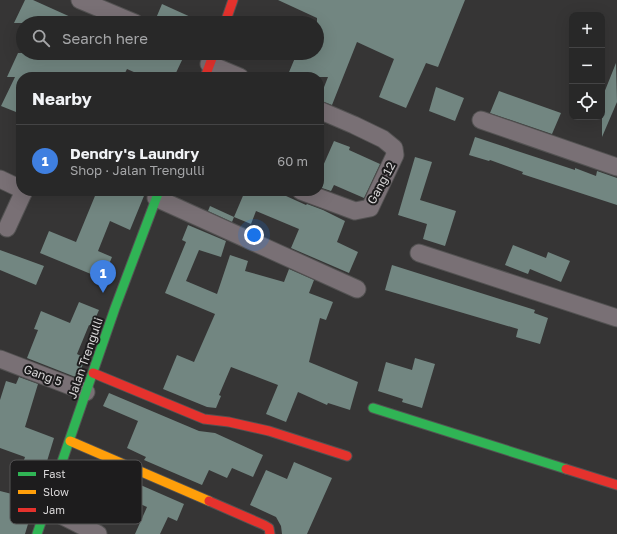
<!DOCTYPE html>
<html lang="en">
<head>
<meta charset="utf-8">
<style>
  body { margin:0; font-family:"Golos Text",sans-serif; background:#343434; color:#f1f3f6 }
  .controls { position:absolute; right:12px; top:12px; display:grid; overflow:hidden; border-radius:8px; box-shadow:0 4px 16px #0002 }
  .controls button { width:36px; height:36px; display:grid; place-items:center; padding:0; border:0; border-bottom:1px solid #444445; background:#282828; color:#f1f3f6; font:20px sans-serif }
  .you { position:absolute; left:254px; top:235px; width:14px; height:14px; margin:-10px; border:3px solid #fff; border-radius:50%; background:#1a73e8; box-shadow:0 0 0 6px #1a73e833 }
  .badge { display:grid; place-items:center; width:26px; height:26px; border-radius:50%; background:#bca0f2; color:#fff; font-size:13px; font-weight:700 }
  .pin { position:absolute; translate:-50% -33px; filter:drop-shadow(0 1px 2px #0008) }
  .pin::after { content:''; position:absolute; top:21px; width:14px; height:12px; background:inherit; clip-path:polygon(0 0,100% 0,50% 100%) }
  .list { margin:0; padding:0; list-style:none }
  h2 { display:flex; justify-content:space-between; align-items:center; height:52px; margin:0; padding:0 16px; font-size:17px }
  h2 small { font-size:13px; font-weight:400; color:#a5a6a8 }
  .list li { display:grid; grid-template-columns:26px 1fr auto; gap:12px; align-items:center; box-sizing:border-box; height:72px; padding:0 16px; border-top:1px solid #444445 }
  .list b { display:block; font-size:15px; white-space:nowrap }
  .list p { margin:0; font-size:13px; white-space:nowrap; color:#a5a6a8 }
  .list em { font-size:13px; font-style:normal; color:#a5a6a8 }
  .icon { flex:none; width:22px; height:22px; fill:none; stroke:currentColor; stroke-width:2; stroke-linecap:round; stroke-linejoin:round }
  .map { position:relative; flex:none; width:617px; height:534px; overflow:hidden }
  .search { position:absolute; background:#282828; box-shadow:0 4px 16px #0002; left:16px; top:16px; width:308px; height:44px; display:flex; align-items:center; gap:10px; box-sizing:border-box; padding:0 14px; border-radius:22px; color:#a5a6a8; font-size:15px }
  .panel { position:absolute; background:#282828; box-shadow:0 4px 16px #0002; left:16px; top:72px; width:308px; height:124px; border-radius:16px }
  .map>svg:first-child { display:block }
  .building { fill:#728681 }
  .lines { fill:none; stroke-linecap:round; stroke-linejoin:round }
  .street-casing { stroke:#535252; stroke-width:19 }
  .fast-casing { stroke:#535252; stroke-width:11 }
  .slow-casing { stroke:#535252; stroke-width:11 }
  .jam-casing { stroke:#535252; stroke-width:11 }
  .street { stroke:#797075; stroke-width:17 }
  .fast { stroke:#30b455; stroke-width:9 }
  .slow { stroke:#ff9f0a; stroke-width:9 }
  .jam { stroke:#e5322d; stroke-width:9 }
  .labels { text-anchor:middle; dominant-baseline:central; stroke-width:4; stroke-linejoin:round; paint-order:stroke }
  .street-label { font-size:12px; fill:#d9d7d8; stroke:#1d1c1d }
  .key { fill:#1d1c1d; stroke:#555455; stroke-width:1 }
  .key-label { font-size:11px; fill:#d9d7d8 }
</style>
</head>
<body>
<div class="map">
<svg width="617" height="534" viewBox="0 0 617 534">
  <rect width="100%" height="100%" fill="#363535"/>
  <path class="building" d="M 25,0 L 33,0 L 84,23 L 14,23 Z
    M 278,0 L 465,0 L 438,67 L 426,63 L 406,108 L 379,97 L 394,59 L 357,42 L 332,105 L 319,100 L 328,77 L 287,77 L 297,53 L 317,53 L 317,18 Z
    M 162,4 L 204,23 L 154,23 Z
    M 18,53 L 173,53 L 183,58 L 174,77 L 145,77 L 127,69 L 123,77 L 21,77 L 21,101 L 16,112 L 1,106 L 15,77 L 7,77 Z
    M 616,63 L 617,102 L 602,137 L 602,98 Z
    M 436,87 L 464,98 L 455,121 L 429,111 Z
    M 499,91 L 561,113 L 552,134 L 490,113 Z
    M 475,137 L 575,170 L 575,168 L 596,176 L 597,171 L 617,178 L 617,205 L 522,174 L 523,172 L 490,160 L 489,161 L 469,155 Z
    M 334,141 L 350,147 L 349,150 L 380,164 L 364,198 L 334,185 L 331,191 L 319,187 L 319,175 Z
    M 415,157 L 432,162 L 420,200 L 456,211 L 445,246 L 423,239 L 427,224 L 398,215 Z
    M 97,191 L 146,191 L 130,230 L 110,221 L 98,251 L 112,257 L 103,279 L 40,253 L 49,231 L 76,242 Z
    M 245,191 L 275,191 L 306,205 L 307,204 L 323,210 L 345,221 L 337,242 L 358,252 L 349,273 L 291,248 L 299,229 L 256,211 L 251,224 L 234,217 Z
    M 210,206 L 234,217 L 232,222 L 208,211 Z
    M 188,225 L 226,241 L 221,257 L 199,250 L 186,281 L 217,294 L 230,255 L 248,261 L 245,271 L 284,282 L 289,269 L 314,280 L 309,293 L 333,302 L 326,320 L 320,318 L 309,362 L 358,382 L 350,410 L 328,403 L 327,405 L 298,392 L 286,422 L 266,414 L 278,385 L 231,367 L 219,395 L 221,396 L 216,408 L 207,407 L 163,389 L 177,355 L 194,362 L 215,314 L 165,293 L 186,242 L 182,240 Z
    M 513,245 L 546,258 L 548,252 L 570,261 L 561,282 L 530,269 L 528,274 L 505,265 Z
    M 0,250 L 44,266 L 36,285 L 0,270 Z
    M 392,265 L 535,310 L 534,313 L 548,318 L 540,344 L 516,337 L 518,329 L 385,290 Z
    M 79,302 L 99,310 L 92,326 L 89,325 L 77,354 L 85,358 L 78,378 L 27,358 L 38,330 L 34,329 L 41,311 L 70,323 Z
    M 415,358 L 435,364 L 422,408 L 402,402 L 403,399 L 378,391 L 386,362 L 412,370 Z
    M 19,377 L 38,384 L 25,427 L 54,438 L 25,534 L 0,534 L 0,491 L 12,494 L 25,457 L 0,448 L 0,400 L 6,381 L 16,384 Z
    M 109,393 L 199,431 L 215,433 L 263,455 L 253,477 L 232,468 L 227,478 L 209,470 L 202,485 L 144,460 L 146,457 L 127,448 L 138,421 L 103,406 Z
    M 294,462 L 332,478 L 307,534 L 282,534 L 281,526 L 276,517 L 250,505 L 266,470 L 287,479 Z
    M 136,483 L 184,504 L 177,521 L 168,517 L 160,534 L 135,534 L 147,507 L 129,499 Z"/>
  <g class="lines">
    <defs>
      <path id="street" d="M 80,0 L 135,23
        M 209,64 L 240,77
        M 481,120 L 617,167
        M 0,179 L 21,189
        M 301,191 L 355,211 L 370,208 L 395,155 L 394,148 L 383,139 L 354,125 L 319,110
        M 156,198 L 357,289
        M 7,228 L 24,191
        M 419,253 L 617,318
        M 0,359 L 86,392
        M 47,508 L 98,534"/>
      <path id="fast" d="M 373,408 L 566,469
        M 37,534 L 115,308 L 159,191"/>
      <path id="slow" d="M 70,441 L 209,501"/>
      <path id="jam" d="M 225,23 L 233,0
        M 205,77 L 214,53
        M 93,373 L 204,419 L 229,422 L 269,431 L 347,456
        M 566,469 L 617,485
        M 209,501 L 264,525 L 269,528 L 270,534"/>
    </defs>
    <use href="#street" class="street-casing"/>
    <use href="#fast" class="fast-casing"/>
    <use href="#slow" class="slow-casing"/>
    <use href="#jam" class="jam-casing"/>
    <use href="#street" class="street"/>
    <use href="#fast" class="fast"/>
    <use href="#slow" class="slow"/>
    <use href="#jam" class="jam"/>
  </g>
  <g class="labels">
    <g class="street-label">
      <text transform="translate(381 183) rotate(-62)">Gang 12</text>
      <text transform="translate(85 358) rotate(-71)">Jalan Trengulli</text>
      <text transform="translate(43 375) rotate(20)">Gang 5</text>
    </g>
  </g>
  <rect x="10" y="460" width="132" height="64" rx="6" class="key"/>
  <rect x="18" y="472" width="18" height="4" fill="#30b455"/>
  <rect x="18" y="490" width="18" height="4" fill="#ff9f0a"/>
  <rect x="18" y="508" width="18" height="4" fill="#e5322d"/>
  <g class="key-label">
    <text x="43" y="478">Fast</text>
    <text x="43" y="496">Slow</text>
    <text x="43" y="514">Jam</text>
  </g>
</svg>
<div class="controls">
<button>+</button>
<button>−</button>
<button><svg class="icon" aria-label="locate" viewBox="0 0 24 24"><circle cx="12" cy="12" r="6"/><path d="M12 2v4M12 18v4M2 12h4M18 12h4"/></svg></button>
</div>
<div class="you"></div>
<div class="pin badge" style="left:103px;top:293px;background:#3f7fe0">1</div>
<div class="search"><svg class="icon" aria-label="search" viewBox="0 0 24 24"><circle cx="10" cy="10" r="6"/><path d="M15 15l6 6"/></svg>Search here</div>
<section class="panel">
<h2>Nearby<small></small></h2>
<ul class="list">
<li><span class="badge" style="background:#3f7fe0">1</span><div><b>Dendry's Laundry</b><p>Shop · Jalan Trengulli</p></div><em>60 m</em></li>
</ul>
</section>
</div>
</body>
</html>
